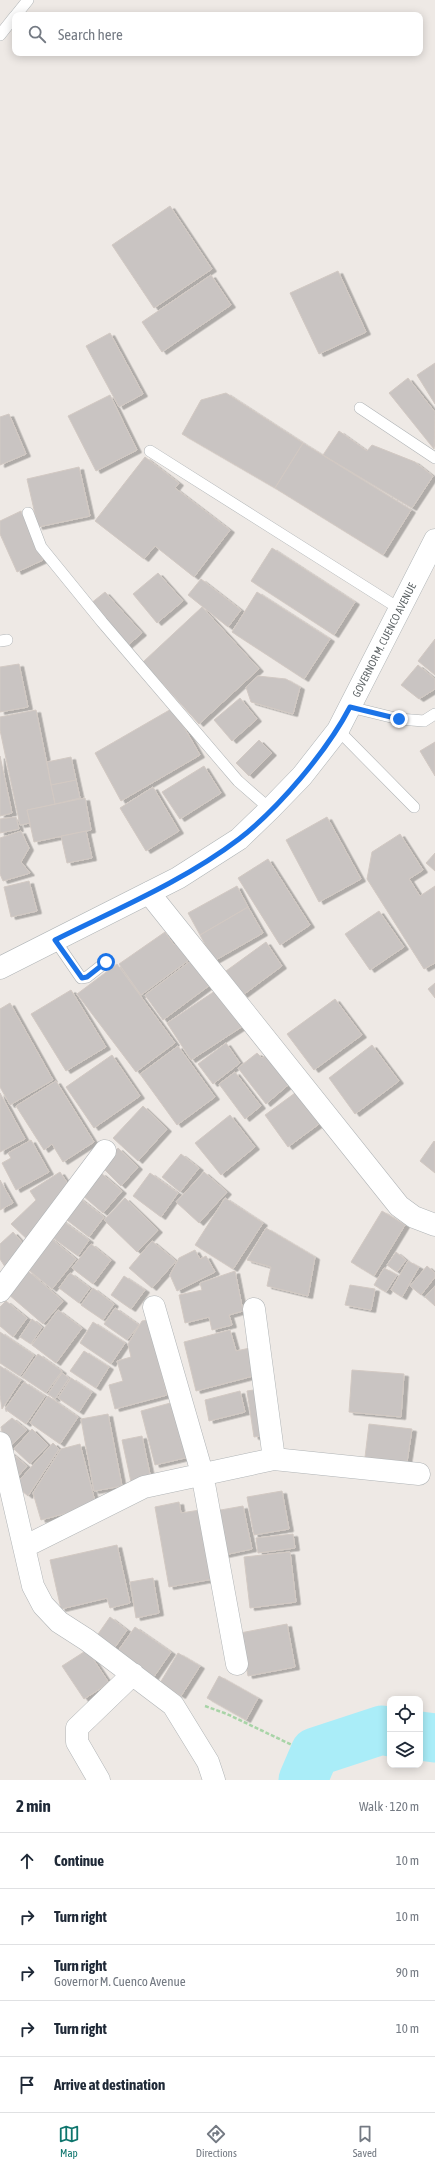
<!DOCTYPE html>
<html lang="en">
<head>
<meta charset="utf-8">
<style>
  body { margin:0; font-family:"Asap Condensed",sans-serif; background:#f2f2f3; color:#1f2937 }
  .controls { position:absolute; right:12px; bottom:12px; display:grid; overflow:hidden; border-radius:8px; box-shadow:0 2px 10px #0003 }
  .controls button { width:36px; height:36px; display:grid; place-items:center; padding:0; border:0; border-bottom:1px solid #e0e1e3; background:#fff; color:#1f2937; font:20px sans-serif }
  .stop { position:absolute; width:12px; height:12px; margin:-9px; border:3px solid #1a73e8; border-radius:50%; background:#fff }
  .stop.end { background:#1a73e8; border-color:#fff; box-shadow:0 1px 4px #0008 }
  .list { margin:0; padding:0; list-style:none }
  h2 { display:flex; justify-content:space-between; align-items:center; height:52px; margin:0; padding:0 16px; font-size:17px }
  h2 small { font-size:13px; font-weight:400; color:#747a83 }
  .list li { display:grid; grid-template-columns:26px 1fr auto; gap:12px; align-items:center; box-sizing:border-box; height:56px; padding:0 16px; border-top:1px solid #e0e1e3 }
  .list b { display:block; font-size:15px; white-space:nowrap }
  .list p { margin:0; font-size:13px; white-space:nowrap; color:#747a83 }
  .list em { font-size:13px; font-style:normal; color:#747a83 }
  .icon { flex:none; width:22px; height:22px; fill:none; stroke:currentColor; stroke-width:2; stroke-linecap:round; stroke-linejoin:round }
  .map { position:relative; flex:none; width:435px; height:1780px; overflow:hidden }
  .search { position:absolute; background:#fff; box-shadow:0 2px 10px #0003; left:12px; right:12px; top:12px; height:44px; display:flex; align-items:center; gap:10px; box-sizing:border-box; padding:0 14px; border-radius:8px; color:#747a83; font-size:15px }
  .sheet { height:332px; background:#fff }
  nav { display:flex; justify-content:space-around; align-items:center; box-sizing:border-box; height:56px; border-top:1px solid #e0e1e3; background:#fff; font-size:11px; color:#747a83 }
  nav a { display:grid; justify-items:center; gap:2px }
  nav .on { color:#0f766e }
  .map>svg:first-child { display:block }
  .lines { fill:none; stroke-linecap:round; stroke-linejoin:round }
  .river { stroke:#aaedf8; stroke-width:49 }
  .building { fill:#c9c4c2; stroke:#d2c9c3; filter:url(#shadow) }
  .service-casing { stroke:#b0b4b6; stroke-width:12 }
  .minor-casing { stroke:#b0b4b6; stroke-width:23 }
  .secondary-casing { stroke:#afb4b6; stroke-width:23 }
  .path { stroke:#a8d4a7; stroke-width:2.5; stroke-dasharray:4 2; stroke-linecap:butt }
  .service { stroke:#fff; stroke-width:11 }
  .minor { stroke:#fff; stroke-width:22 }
  .secondary { stroke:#fff; stroke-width:22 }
  .route { stroke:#1a73e8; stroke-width:5 }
  .labels { text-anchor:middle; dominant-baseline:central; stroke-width:3.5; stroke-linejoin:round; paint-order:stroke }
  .street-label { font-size:11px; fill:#5c6264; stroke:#fff }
</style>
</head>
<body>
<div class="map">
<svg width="435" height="1780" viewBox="0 0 435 1780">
  <defs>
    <filter id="shadow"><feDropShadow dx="4.5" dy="2.5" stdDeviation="0" flood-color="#0004"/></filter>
  </defs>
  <rect width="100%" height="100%" fill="#eee9e5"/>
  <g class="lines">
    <path class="river" d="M 420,1736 L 435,1738
      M 303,1780 L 315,1752 L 382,1730 L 390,1732"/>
  </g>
  <path class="building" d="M 170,206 L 212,269 L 154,308 L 112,245 Z
    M 338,271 L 366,332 L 319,354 L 290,293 Z
    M 211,275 L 231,305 L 162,352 L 142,322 Z
    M 110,333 L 143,394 L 119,407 L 86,346 Z
    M 435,363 L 435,404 L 417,375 Z
    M 408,378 L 435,412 L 434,449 L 389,393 Z
    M 226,393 L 303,443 L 275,488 L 182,434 L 201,400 Z
    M 110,395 L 137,450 L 96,471 L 68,416 Z
    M 9,414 L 26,454 L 0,465 L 0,417 Z
    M 339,431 L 367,451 L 372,445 L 415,462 L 433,476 L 412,508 L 323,455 Z
    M 303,443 L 411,510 L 383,555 L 275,488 Z
    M 145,457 L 179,483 L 175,488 L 230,530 L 194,577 L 155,546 L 144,559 L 95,521 Z
    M 79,467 L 90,516 L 38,527 L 27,479 Z
    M 21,511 L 43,560 L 17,572 L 0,534 L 0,521 Z
    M 272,548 L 355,602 L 334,635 L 251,581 Z
    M 158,573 L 183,601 L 157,623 L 133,594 Z
    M 201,579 L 241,610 L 228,627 L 188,595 Z
    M 105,592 L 142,633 L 127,646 L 90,604 Z
    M 257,592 L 330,639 L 304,679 L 232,632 Z
    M 202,607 L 259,669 L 199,724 L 143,662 Z
    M 435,639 L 435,675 L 418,661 Z
    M 19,664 L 28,707 L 0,712 L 0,667 Z
    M 418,665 L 435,679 L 435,689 L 419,699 L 401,685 Z
    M 258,676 L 286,679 L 300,687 L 293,714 L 251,702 L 246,687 Z
    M 240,698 L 257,719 L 232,741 L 214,720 Z
    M 173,708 L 200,755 L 121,801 L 95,753 Z
    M 36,710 L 55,804 L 27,810 L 30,823 L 20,825 L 0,730 L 0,717 Z
    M 259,740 L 272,753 L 249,776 L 236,763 Z
    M 435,742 L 435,776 L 420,751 Z
    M 0,756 L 12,813 L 0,816 Z
    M 71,757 L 76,780 L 51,785 L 47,762 Z
    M 204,766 L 221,793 L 180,819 L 162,792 Z
    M 76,780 L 80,798 L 55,804 L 51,785 Z
    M 153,787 L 179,831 L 146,851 L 120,808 Z
    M 85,798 L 91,830 L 34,842 L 27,810 Z
    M 16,817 L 19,829 L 0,833 L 0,819 Z
    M 327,817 L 361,879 L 319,902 L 286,840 Z
    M 21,831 L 29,848 L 21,862 L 30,873 L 3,881 L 0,874 L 0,838 Z
    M 86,831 L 92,858 L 67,863 L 61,836 Z
    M 400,834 L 423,870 L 409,879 L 420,896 L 435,886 L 435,963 L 424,969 L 367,879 L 372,852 Z
    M 435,853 L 435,871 L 426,863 Z
    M 268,859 L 310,925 L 280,945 L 238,878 Z
    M 29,881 L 37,911 L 11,917 L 4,887 Z
    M 237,886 L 248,907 L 200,935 L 188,913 Z
    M 248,907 L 263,933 L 214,961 L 200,935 Z
    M 379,911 L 404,947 L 370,970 L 345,934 Z
    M 165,932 L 174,945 L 181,940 L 193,957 L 141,995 L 119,964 Z
    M 266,942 L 282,966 L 243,995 L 226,971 Z
    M 196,957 L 214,982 L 163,1020 L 145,995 Z
    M 117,964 L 175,1043 L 136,1072 L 77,994 Z
    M 435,983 L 435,998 L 428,989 Z
    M 218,989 L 243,1026 L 191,1060 L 167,1023 Z
    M 71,990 L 106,1047 L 66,1071 L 31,1014 Z
    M 335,999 L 362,1035 L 314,1070 L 287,1034 Z
    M 10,1003 L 53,1080 L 10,1105 L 0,1087 L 0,1009 Z
    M 226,1043 L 240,1063 L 213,1084 L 198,1064 Z
    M 372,1045 L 399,1081 L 355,1114 L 329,1078 Z
    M 178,1046 L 215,1097 L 177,1125 L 140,1074 Z
    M 271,1051 L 294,1080 L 266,1104 L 238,1068 L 257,1053 L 262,1058 Z
    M 112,1055 L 140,1096 L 94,1128 L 66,1087 Z
    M 235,1072 L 261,1106 L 245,1119 L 219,1084 Z
    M 56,1081 L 94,1142 L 63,1162 L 52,1144 L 44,1150 L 16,1106 Z
    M 0,1093 L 25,1139 L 0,1152 Z
    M 295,1093 L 319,1124 L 288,1147 L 265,1115 Z
    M 143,1106 L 167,1129 L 138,1161 L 113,1138 Z
    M 230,1115 L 255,1147 L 221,1175 L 195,1143 Z
    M 31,1140 L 49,1172 L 16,1190 L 2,1163 L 11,1158 L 8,1153 Z
    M 434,1141 L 435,1142 L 435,1173 L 420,1161 Z
    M 118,1148 L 138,1167 L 121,1186 L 101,1166 Z
    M 181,1154 L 199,1168 L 180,1192 L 162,1177 Z
    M 60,1172 L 72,1190 L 31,1243 L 11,1224 L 36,1200 L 30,1191 Z
    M 204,1172 L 227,1192 L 199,1223 L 176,1202 Z
    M 101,1173 L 122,1191 L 103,1213 L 82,1195 Z
    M 150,1173 L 178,1193 L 161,1217 L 133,1196 Z
    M 0,1180 L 13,1203 L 0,1210 Z
    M 78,1197 L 104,1217 L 89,1237 L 63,1217 Z
    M 125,1198 L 158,1230 L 137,1252 L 104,1220 Z
    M 225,1198 L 263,1223 L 233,1269 L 195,1245 Z
    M 382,1211 L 405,1225 L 374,1276 L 351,1262 Z
    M 60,1219 L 89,1240 L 78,1256 L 49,1235 Z
    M 266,1228 L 315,1257 L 308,1296 L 267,1286 L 271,1267 L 247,1260 Z
    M 13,1232 L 29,1250 L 9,1273 L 0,1259 L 0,1244 Z
    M 49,1237 L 76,1259 L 52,1289 L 25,1267 Z
    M 152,1241 L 176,1261 L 152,1288 L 129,1268 Z
    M 91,1244 L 111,1260 L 93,1284 L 72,1268 Z
    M 195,1250 L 200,1259 L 206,1256 L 215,1272 L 177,1291 L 170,1275 L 179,1258 Z
    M 396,1252 L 406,1260 L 397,1272 L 387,1265 Z
    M 408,1261 L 419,1267 L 402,1297 L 391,1290 Z
    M 427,1266 L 435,1273 L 435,1277 L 421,1295 L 410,1286 Z
    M 384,1268 L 397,1275 L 386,1292 L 374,1285 Z
    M 28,1271 L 63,1301 L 43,1324 L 8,1294 Z
    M 235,1271 L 243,1311 L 229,1315 L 232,1325 L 212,1330 L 209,1317 L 185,1323 L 179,1295 L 202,1290 L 200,1283 Z
    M 70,1273 L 90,1288 L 79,1303 L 59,1288 Z
    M 124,1276 L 145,1290 L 131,1309 L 111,1295 Z
    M 350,1285 L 375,1289 L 371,1310 L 345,1305 Z
    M 435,1286 L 435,1306 L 425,1297 Z
    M 93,1288 L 114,1304 L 103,1320 L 81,1305 Z
    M 6,1301 L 27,1318 L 13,1337 L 0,1326 L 0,1307 Z
    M 115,1308 L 139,1325 L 127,1340 L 104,1324 Z
    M 58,1310 L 82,1328 L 56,1363 L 32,1345 Z
    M 32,1319 L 42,1327 L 31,1344 L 20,1337 Z
    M 148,1320 L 167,1395 L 115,1409 L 109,1385 L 123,1381 L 117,1361 L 131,1357 L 128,1344 L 142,1321 Z
    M 93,1322 L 125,1343 L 111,1364 L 80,1343 Z
    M 230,1330 L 236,1351 L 250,1348 L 257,1375 L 196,1391 L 184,1342 Z
    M 0,1332 L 34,1355 L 20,1376 L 0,1363 Z
    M 84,1351 L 109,1367 L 96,1388 L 70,1371 Z
    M 38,1354 L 62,1371 L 46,1393 L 22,1377 Z
    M 0,1366 L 21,1380 L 2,1409 L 0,1395 Z
    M 352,1370 L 404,1374 L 401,1417 L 349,1412 Z
    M 62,1373 L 69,1378 L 55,1399 L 48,1394 Z
    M 71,1378 L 92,1392 L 79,1412 L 58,1398 Z
    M 24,1382 L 45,1396 L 26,1424 L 5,1409 Z
    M 260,1389 L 268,1435 L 254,1437 L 247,1391 Z
    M 240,1391 L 245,1412 L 209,1421 L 205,1400 Z
    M 48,1396 L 78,1417 L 60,1444 L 30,1423 Z
    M 174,1402 L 189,1457 L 155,1465 L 141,1411 Z
    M 108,1414 L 122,1486 L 94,1491 L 81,1419 Z
    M 12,1418 L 27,1430 L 6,1450 L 1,1427 Z
    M 369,1424 L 412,1429 L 407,1462 L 365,1457 Z
    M 32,1429 L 48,1445 L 30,1464 L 14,1449 Z
    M 142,1436 L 151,1479 L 131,1482 L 122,1440 Z
    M 53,1443 L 59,1449 L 28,1496 L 15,1485 Z
    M 80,1444 L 96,1505 L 41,1520 L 33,1493 L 61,1449 Z
    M 10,1452 L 27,1466 L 15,1480 Z
    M 282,1491 L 289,1529 L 254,1535 L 247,1497 Z
    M 179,1502 L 181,1513 L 200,1510 L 213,1579 L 169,1587 L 155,1507 Z
    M 243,1506 L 252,1549 L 224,1555 L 215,1511 Z
    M 293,1534 L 295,1548 L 258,1553 L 256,1538 Z
    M 117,1545 L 130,1603 L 110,1608 L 107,1598 L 61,1609 L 50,1560 Z
    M 290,1552 L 296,1602 L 250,1608 L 244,1557 Z
    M 153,1578 L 159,1613 L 136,1618 L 130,1582 Z
    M 110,1617 L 127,1630 L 113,1650 L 96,1637 Z
    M 287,1624 L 295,1667 L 248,1676 L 240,1633 Z
    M 135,1627 L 171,1652 L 151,1681 L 115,1655 Z
    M 87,1650 L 109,1683 L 84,1699 L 62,1666 Z
    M 178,1653 L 200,1666 L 181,1696 L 160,1683 Z
    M 219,1676 L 258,1698 L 246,1720 L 207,1698 Z"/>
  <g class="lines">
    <defs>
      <path id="service" d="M 16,15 L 28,0
        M 0,35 L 15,16
        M 360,408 L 435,458
        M 150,451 L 400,609
        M 28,513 L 41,547 L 102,622 L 238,781 L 270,809
        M 0,641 L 7,640
        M 350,707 L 399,719 L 424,721 L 435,714
        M 338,730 L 414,807
        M 55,940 L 81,978 L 87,977 L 106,962"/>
      <path id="minor" d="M 149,893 L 399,1206 L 414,1217 L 435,1225
        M 0,1291 L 105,1151
        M 154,1307 L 202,1473 L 237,1664
        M 254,1309 L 274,1459
        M 0,1443 L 33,1586 L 43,1605 L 59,1622 L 87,1640 L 173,1705 L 208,1762 L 214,1780
        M 24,1547 L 144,1487 L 274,1459 L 419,1474
        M 99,1780 L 77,1742 L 77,1728 L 133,1674"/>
      <path id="secondary" d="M 0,968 L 178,878 L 239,839 L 270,809 L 302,776 L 338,730 L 435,540"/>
    </defs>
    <use href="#service" class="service-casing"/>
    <use href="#minor" class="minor-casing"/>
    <use href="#secondary" class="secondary-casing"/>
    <path class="path" d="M 205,1706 L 227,1714 L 292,1745"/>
    <use href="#service" class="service"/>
    <use href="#minor" class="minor"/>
    <use href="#secondary" class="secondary"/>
  </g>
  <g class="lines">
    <path class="route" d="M 106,962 L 87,977 L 82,978 L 55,940 C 117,909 184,881 239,839 C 279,808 327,751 350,707 L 399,719"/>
  </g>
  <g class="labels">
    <g class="street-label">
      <text transform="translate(384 640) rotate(-63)">GOVERNOR M. CUENCO AVENUE</text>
    </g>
  </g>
</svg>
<div class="controls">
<button><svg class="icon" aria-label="locate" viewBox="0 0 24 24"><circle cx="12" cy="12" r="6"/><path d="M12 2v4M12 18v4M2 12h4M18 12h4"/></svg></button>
<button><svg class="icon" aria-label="layers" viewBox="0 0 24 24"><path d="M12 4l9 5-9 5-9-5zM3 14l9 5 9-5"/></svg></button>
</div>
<div class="stop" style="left:106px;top:962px"></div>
<div class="stop end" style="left:399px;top:719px"></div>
<div class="search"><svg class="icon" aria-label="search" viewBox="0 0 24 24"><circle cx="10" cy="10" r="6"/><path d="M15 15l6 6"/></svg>Search here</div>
</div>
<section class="sheet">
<h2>2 min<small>Walk · 120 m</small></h2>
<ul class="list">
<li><svg class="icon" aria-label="ahead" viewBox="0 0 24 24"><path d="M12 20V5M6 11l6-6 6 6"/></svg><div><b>Continue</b></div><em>10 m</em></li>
<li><svg class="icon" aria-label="right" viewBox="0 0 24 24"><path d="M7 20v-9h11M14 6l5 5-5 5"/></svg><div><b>Turn right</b></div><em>10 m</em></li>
<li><svg class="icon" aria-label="right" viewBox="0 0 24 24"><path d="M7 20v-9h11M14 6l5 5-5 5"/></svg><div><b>Turn right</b><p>Governor M. Cuenco Avenue</p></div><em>90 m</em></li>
<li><svg class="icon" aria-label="right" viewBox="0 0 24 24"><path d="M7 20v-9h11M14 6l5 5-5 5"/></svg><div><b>Turn right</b></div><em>10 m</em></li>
<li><svg class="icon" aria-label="arrive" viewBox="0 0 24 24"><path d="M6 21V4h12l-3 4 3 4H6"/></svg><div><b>Arrive at destination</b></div></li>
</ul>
</section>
<nav>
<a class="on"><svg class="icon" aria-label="map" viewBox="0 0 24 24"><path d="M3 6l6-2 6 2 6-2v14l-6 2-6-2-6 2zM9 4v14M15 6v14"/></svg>Map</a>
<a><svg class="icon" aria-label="directions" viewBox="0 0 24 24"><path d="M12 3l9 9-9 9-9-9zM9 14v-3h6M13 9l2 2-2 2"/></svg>Directions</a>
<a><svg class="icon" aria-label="saved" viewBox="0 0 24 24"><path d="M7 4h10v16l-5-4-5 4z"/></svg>Saved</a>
</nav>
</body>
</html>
